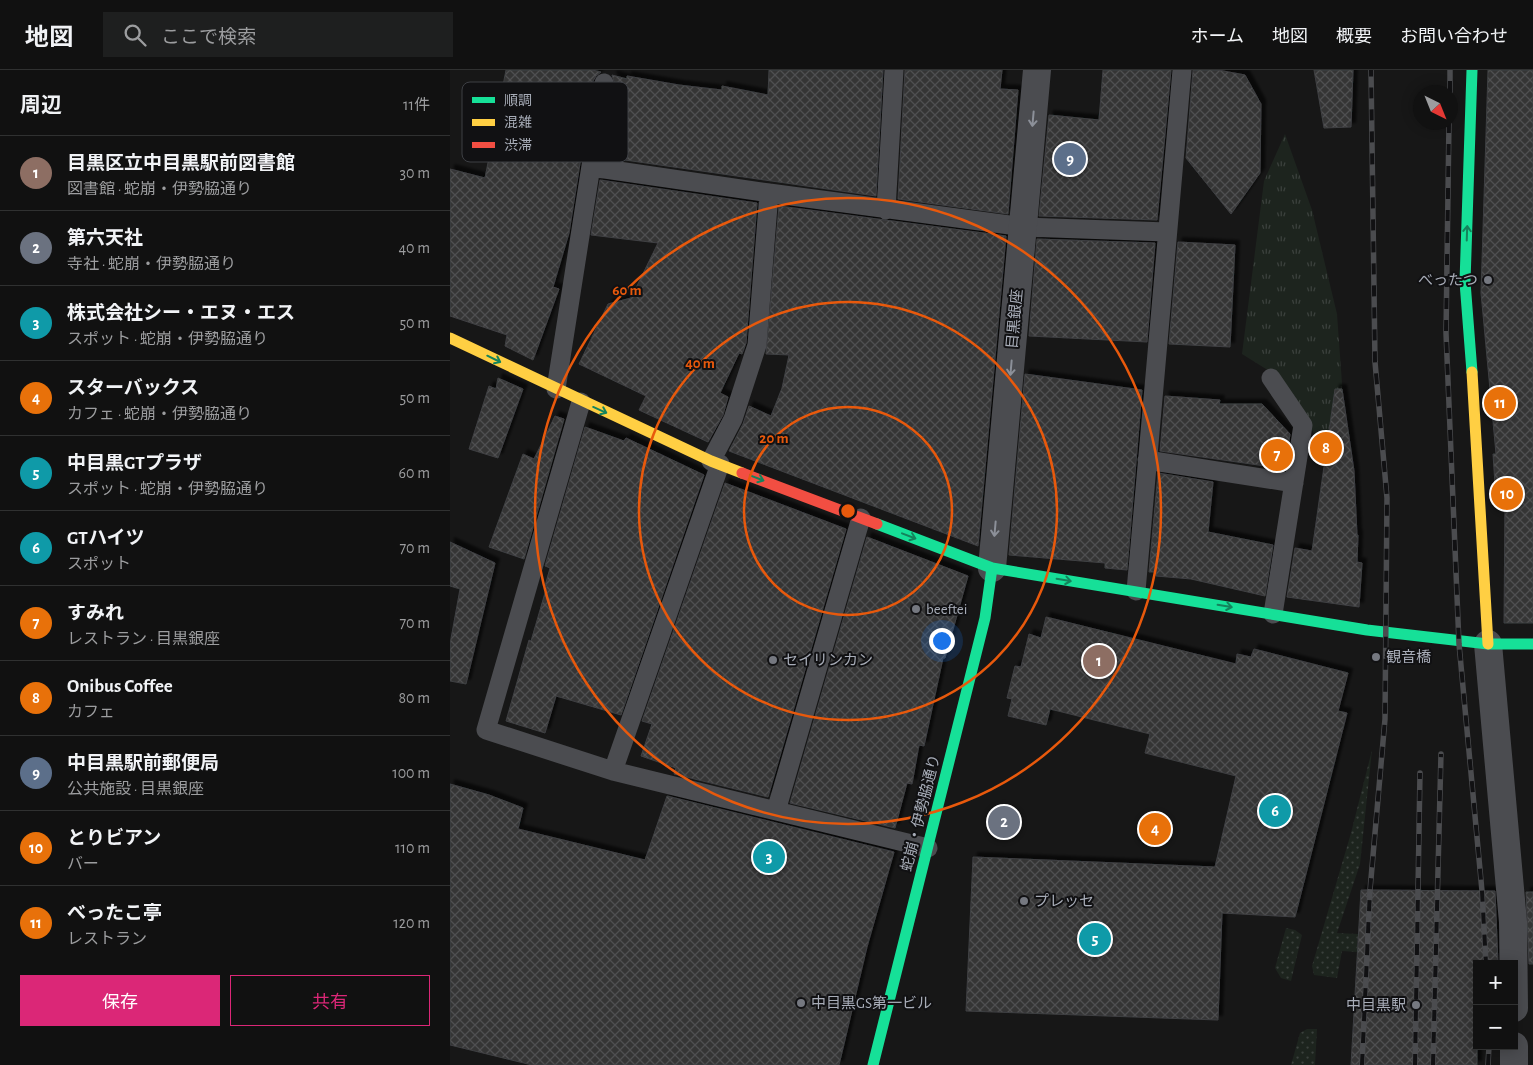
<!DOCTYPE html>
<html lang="ja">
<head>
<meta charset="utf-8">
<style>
  body { margin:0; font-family:"Alegreya Sans","Noto Sans JP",sans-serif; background:#1e1f1f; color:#f1f3f6 }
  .controls { position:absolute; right:15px; bottom:15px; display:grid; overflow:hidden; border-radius:0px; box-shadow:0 2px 12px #0003 }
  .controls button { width:45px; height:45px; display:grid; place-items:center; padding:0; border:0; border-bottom:1px solid #303131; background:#111; color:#f1f3f6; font:25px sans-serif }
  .compass { position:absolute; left:963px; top:15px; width:45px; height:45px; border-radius:50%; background:#111; box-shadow:0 2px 12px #0003; rotate:137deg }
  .you { position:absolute; left:491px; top:570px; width:18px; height:18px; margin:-12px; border:4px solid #fff; border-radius:50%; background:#1a73e8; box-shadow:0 0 0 8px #1a73e833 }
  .badge { display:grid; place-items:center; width:32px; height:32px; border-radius:50%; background:#db2777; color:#fff; font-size:16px; font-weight:700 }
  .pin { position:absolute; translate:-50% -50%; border:2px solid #fff; box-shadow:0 1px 5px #0006 }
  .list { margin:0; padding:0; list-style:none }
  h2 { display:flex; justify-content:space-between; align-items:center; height:65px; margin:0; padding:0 20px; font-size:21px }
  h2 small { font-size:16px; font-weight:400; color:#9c9d9f }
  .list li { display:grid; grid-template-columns:32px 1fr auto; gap:15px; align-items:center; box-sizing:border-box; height:75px; padding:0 20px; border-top:1px solid #303131 }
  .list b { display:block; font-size:19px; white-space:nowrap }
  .list p { margin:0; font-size:16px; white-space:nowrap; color:#9c9d9f }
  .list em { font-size:16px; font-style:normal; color:#9c9d9f }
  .actions { display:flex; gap:10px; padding:15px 20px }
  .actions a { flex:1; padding:11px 0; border:1px solid #db2777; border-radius:0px; text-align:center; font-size:18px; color:#db2777 }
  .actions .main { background:#db2777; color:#fff }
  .icon { flex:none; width:28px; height:28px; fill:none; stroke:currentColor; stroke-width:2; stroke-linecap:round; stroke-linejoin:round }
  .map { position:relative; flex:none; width:1083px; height:995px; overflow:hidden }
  header { display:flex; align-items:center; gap:30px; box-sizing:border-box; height:70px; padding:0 25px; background:#111; border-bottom:1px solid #303131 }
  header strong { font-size:24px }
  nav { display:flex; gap:28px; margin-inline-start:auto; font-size:18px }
  .search { width:350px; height:45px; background:#1e1f1f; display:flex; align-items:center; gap:12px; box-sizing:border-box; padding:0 18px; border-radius:0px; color:#9c9d9f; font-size:19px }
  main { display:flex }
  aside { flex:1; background:#111 }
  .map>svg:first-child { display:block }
  .grass { fill:url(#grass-dots) }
  .park { fill:url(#park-tufts) }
  .building { fill:url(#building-cross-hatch); stroke:#3f4043; filter:url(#shadow) }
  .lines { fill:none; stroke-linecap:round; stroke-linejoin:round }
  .lane { stroke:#4b4c50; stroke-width:19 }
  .street { stroke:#4b4c50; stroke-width:28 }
  .fast { stroke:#16e098; stroke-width:11 }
  .slow { stroke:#ffcf43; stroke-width:11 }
  .jam { stroke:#f24e42; stroke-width:11 }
  .rail-casing { stroke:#4b4c4f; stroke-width:5.5 }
  .rail { stroke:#111113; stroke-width:4; stroke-dasharray:11; stroke-linecap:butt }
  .oneway { stroke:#8c9099 }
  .oneway2 { stroke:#14835c }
  .ring { fill:none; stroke:#e8590c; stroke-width:2.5 }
  .poi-dot { fill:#757880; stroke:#111113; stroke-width:2 }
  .labels { text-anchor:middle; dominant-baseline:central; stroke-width:4; stroke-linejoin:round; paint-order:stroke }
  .poi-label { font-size:15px; fill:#a8adb8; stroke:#111113; text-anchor:start }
  .street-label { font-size:15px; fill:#a8adb8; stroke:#111113 }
  .key { fill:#111113; stroke:#3e4045; stroke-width:1 }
  .key-label { font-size:14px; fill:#a8adb8 }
  .centre { fill:#e8590c; stroke:#111113; stroke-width:2.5 }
  .ring-label { font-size:15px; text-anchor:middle; font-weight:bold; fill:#e8590c; stroke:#111113; stroke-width:4; stroke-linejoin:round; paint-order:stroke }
</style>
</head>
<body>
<header>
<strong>地図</strong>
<div class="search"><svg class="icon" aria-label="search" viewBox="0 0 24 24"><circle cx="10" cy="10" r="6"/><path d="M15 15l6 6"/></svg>ここで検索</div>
<nav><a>ホーム</a><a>地図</a><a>概要</a><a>お問い合わせ</a></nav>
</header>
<main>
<aside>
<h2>周辺<small>11件</small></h2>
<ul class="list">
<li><span class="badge" style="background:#8d6e63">1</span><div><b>目黒区立中目黒駅前図書館</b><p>図書館 · 蛇崩・伊勢脇通り</p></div><em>30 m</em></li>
<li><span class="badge" style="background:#6b7280">2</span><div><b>第六天社</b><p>寺社 · 蛇崩・伊勢脇通り</p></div><em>40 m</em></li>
<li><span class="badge" style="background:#0f9aa8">3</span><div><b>株式会社シー・エヌ・エス</b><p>スポット · 蛇崩・伊勢脇通り</p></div><em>50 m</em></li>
<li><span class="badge" style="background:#e8710a">4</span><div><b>スターバックス</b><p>カフェ · 蛇崩・伊勢脇通り</p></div><em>50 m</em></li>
<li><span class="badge" style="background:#0f9aa8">5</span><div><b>中目黒GTプラザ</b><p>スポット · 蛇崩・伊勢脇通り</p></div><em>60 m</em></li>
<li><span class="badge" style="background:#0f9aa8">6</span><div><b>GTハイツ</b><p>スポット</p></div><em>70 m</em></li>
<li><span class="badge" style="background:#e8710a">7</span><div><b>すみれ</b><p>レストラン · 目黒銀座</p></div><em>70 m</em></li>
<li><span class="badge" style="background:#e8710a">8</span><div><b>Onibus Coffee</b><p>カフェ</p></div><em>80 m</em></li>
<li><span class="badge" style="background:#5c6f8a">9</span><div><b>中目黒駅前郵便局</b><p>公共施設 · 目黒銀座</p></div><em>100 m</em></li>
<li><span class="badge" style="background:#e8710a">10</span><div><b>とりビアン</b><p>バー</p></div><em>110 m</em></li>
<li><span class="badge" style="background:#e8710a">11</span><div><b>べったこ亭</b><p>レストラン</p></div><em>120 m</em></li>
</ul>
<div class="actions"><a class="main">保存</a><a>共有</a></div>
</aside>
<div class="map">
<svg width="1083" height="995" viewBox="0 0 1083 995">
  <defs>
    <pattern id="grass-dots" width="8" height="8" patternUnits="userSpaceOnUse" patternTransform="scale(1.25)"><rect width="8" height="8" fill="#1d241e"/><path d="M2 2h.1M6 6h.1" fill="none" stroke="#3b413d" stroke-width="1.8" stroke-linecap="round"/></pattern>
    <pattern id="park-tufts" width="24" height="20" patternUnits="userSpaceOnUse" patternTransform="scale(1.25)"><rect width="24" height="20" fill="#1d241e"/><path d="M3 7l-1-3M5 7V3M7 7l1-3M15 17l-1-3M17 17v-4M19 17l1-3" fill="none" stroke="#3b413d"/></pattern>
    <pattern id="building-cross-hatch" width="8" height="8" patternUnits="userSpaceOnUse" patternTransform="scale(1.25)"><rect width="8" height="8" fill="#353536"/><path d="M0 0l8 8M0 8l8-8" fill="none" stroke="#4f5051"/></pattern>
    <filter id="shadow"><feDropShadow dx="4.5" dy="-4.5" stdDeviation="1" flood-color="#0009"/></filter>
  </defs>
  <rect width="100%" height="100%" fill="#171717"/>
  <path class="grass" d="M 922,680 L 910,794 L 887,863 L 908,864 L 907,882 L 892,881 L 887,908 L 864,905 L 862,896 L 901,763 Z
    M 836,858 L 845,860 L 852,865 L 841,911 L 831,908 L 825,898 Z
    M 857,959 L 867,959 L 865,995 L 841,995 L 850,963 Z"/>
  <path class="park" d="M 835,64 L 862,140 L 887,244 L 895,355 L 865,365 L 824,304 L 792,284 L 814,111 Z"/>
  <path class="building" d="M 56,0 L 142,0 L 151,2 L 146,6 L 143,11 L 119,163 L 103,217 L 109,219 L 83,290 L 55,276 L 57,265 L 0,246 L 0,99 L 35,108 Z
    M 319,0 L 433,0 L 426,126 L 154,87 L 165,15 L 162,5 L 177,9 L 177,6 L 229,15 L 272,20 L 272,16 L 318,25 Z
    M 455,0 L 552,0 L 550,19 L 568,20 L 558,144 L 448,129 Z
    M 653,0 L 721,0 L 707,150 L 589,146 L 599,45 L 649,50 Z
    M 743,0 L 768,0 L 795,5 L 811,34 L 810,103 L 781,144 L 736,88 Z
    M 864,0 L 903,0 L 901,57 L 874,58 Z
    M 1038,0 L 1083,0 L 1083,553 L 1054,553 L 1055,429 L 1046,430 L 1043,384 L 1046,384 L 1031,223 Z
    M 150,110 L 307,133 L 296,273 L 292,284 L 289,283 L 270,323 L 278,327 L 273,345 L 258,372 L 189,340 L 196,326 L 129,294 L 158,234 L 181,228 L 208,173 L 141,165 Z
    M 329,136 L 556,166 L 528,476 L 279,381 L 293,354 L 299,336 L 321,346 L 332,318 L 339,285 L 316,284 Z
    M 587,169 L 705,173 L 697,272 L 579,266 Z
    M 728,172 L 785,175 L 780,277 L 719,274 Z
    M 575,304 L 692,320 L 677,500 L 655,498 L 655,493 L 559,485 Z
    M 48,308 L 73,319 L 48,388 L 19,379 L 39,316 L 46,319 Z
    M 885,319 L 892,319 L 904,401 L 907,465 L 908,465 L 907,492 L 912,493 L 909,537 L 837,527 L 845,478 L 862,481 Z
    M 715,326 L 770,330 L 769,334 L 812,334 L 840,364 L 836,393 L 829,398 L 710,381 Z
    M 105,346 L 114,349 L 74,489 L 39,477 L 73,384 L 84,389 Z
    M 135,357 L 174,371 L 176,368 L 254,405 L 171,645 L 106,626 L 95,663 L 56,651 L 79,570 L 81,571 L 97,516 L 95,516 L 100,498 L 95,496 Z
    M 708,403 L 763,412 L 758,462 L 823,475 L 815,526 L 741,509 L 706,506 L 706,502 L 699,502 Z
    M 275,413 L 396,459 L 318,727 L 224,704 L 226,698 L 191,686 L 202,654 L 192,651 Z
    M 417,467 L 518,506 L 495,588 L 493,588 L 474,676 L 469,675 L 462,714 L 457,713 L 445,758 L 340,733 Z
    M 0,472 L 45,493 L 16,614 L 0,611 L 0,574 L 10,519 L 0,516 Z
    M 596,547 L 786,594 L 787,584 L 801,587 L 804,579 L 898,603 L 888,641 L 897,643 L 845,847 L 772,843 L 768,950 L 516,941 L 523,787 L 765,797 L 786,706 L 695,683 L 700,664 L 600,639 L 596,655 L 558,646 L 562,629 L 557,628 L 565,596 L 571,597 L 579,564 L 591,568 Z
    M 0,714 L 39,725 L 73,738 L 68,759 L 195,790 L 217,726 L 444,782 L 417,877 L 389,995 L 82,995 L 0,975 Z
    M 911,820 L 1045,821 L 1048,894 L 1027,894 L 1027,995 L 901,995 Z
    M 1076,822 L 1083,822 L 1083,894 L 1079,894 Z"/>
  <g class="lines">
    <path class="lane" d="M 141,97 L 319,123
      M 436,140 L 444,0
      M 821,308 L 853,355 L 823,544
      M 106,319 L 154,13
      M 131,332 L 36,660 L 163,701 L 478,778
      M 697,390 L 844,413
      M 261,391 L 283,349 L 307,275 L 319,123 L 574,157 L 717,162
      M 686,521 L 732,0
      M 163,701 L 270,394
      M 326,741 L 411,448"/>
    <path class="street" d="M 542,498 L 587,0
      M 1038,574 L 1063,852 L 1064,938
      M 1064,995 L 1064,976"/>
    <path class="fast" d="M 1022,302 L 1015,212 L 1022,0
      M 427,454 L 542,498 L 917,560 L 1038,574 L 1083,574
      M 423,995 L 535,548 L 542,498"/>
    <path class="slow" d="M 0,268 L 261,391 L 292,403
      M 1022,302 L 1038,574"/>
    <path class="jam" d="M 292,403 L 427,454"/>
    <defs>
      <path id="rail" d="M 1000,22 L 1000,0
        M 999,52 L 996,263 L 1009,574 L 1032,821 L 1036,894
        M 912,995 L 920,820 L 935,649 L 937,428 L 925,292 L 921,0
        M 965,995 L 970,703
        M 983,995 L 991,684
        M 1038,995 L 1039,976"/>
    </defs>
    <use href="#rail" class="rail-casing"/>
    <use href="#rail" class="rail"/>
  </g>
  <defs><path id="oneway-shaft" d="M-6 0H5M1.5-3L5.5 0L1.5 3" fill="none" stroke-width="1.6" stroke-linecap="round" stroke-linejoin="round" transform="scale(1.25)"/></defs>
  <g class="oneway">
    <use href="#oneway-shaft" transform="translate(583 49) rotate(95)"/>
    <use href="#oneway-shaft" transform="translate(561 298) rotate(95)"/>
    <use href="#oneway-shaft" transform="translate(545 459) rotate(95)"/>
  </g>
  <g class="oneway2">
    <use href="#oneway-shaft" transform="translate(1017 163) rotate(-88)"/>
    <use href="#oneway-shaft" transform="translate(44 289) rotate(26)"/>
    <use href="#oneway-shaft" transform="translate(150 340) rotate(24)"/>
    <use href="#oneway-shaft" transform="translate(307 408) rotate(21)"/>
    <use href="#oneway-shaft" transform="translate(459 466) rotate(21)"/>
    <use href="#oneway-shaft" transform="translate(614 510) rotate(9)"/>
    <use href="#oneway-shaft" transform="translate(775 536) rotate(9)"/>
  </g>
  <g class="ring">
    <circle cx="398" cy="441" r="104"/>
    <circle cx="398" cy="441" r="209"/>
    <circle cx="398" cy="441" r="313"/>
  </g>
  <g class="poi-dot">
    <circle cx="1038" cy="210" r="5"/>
    <circle cx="466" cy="539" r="5"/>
    <circle cx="926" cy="587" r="5"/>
    <circle cx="323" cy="590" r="5"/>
    <circle cx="574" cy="831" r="5"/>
    <circle cx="351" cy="933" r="5"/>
    <circle cx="966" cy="935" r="5"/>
  </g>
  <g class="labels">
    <g class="poi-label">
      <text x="1028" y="210" text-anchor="end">べったつ</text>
      <text x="476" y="539">beeftei</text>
      <text x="936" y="587">観音橋</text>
      <text x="333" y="590">セイリンカン</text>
      <text x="584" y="831">プレッセ</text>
      <text x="361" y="933">中目黒GS第一ビル</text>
      <text x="956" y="935" text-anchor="end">中目黒駅</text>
    </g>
    <g class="street-label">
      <text transform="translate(565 249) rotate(-85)">目黒銀座</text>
      <text transform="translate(471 743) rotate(-76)">蛇崩・伊勢脇通り</text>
    </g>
  </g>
  <rect x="12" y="12" width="166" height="80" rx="8" class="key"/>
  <rect x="22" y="27" width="23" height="6" fill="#16e098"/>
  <rect x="22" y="49" width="23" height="7" fill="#ffcf43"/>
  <rect x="22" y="72" width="23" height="6" fill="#f24e42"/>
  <g class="key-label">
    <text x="54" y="35">順調</text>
    <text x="54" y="57">混雑</text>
    <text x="54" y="80">渋滞</text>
  </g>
  <circle cx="398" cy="441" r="8" class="centre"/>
  <g class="ring-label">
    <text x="177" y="225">60 m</text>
    <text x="250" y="298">40 m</text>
    <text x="324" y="373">20 m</text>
  </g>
</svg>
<div class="controls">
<button>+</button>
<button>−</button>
</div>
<svg class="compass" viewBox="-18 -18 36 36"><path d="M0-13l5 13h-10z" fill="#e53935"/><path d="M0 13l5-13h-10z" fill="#9c9d9f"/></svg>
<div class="you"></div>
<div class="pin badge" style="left:649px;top:591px;background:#8d6e63">1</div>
<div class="pin badge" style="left:554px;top:752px;background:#6b7280">2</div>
<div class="pin badge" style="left:319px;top:787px;background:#0f9aa8">3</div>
<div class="pin badge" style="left:705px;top:759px;background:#e8710a">4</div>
<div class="pin badge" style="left:645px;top:869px;background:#0f9aa8">5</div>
<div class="pin badge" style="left:825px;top:741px;background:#0f9aa8">6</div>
<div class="pin badge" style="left:827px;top:385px;background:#e8710a">7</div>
<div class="pin badge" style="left:876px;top:378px;background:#e8710a">8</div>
<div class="pin badge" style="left:620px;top:89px;background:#5c6f8a">9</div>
<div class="pin badge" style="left:1057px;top:424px;background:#e8710a">10</div>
<div class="pin badge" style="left:1050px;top:333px;background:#e8710a">11</div>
</div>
</main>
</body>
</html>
